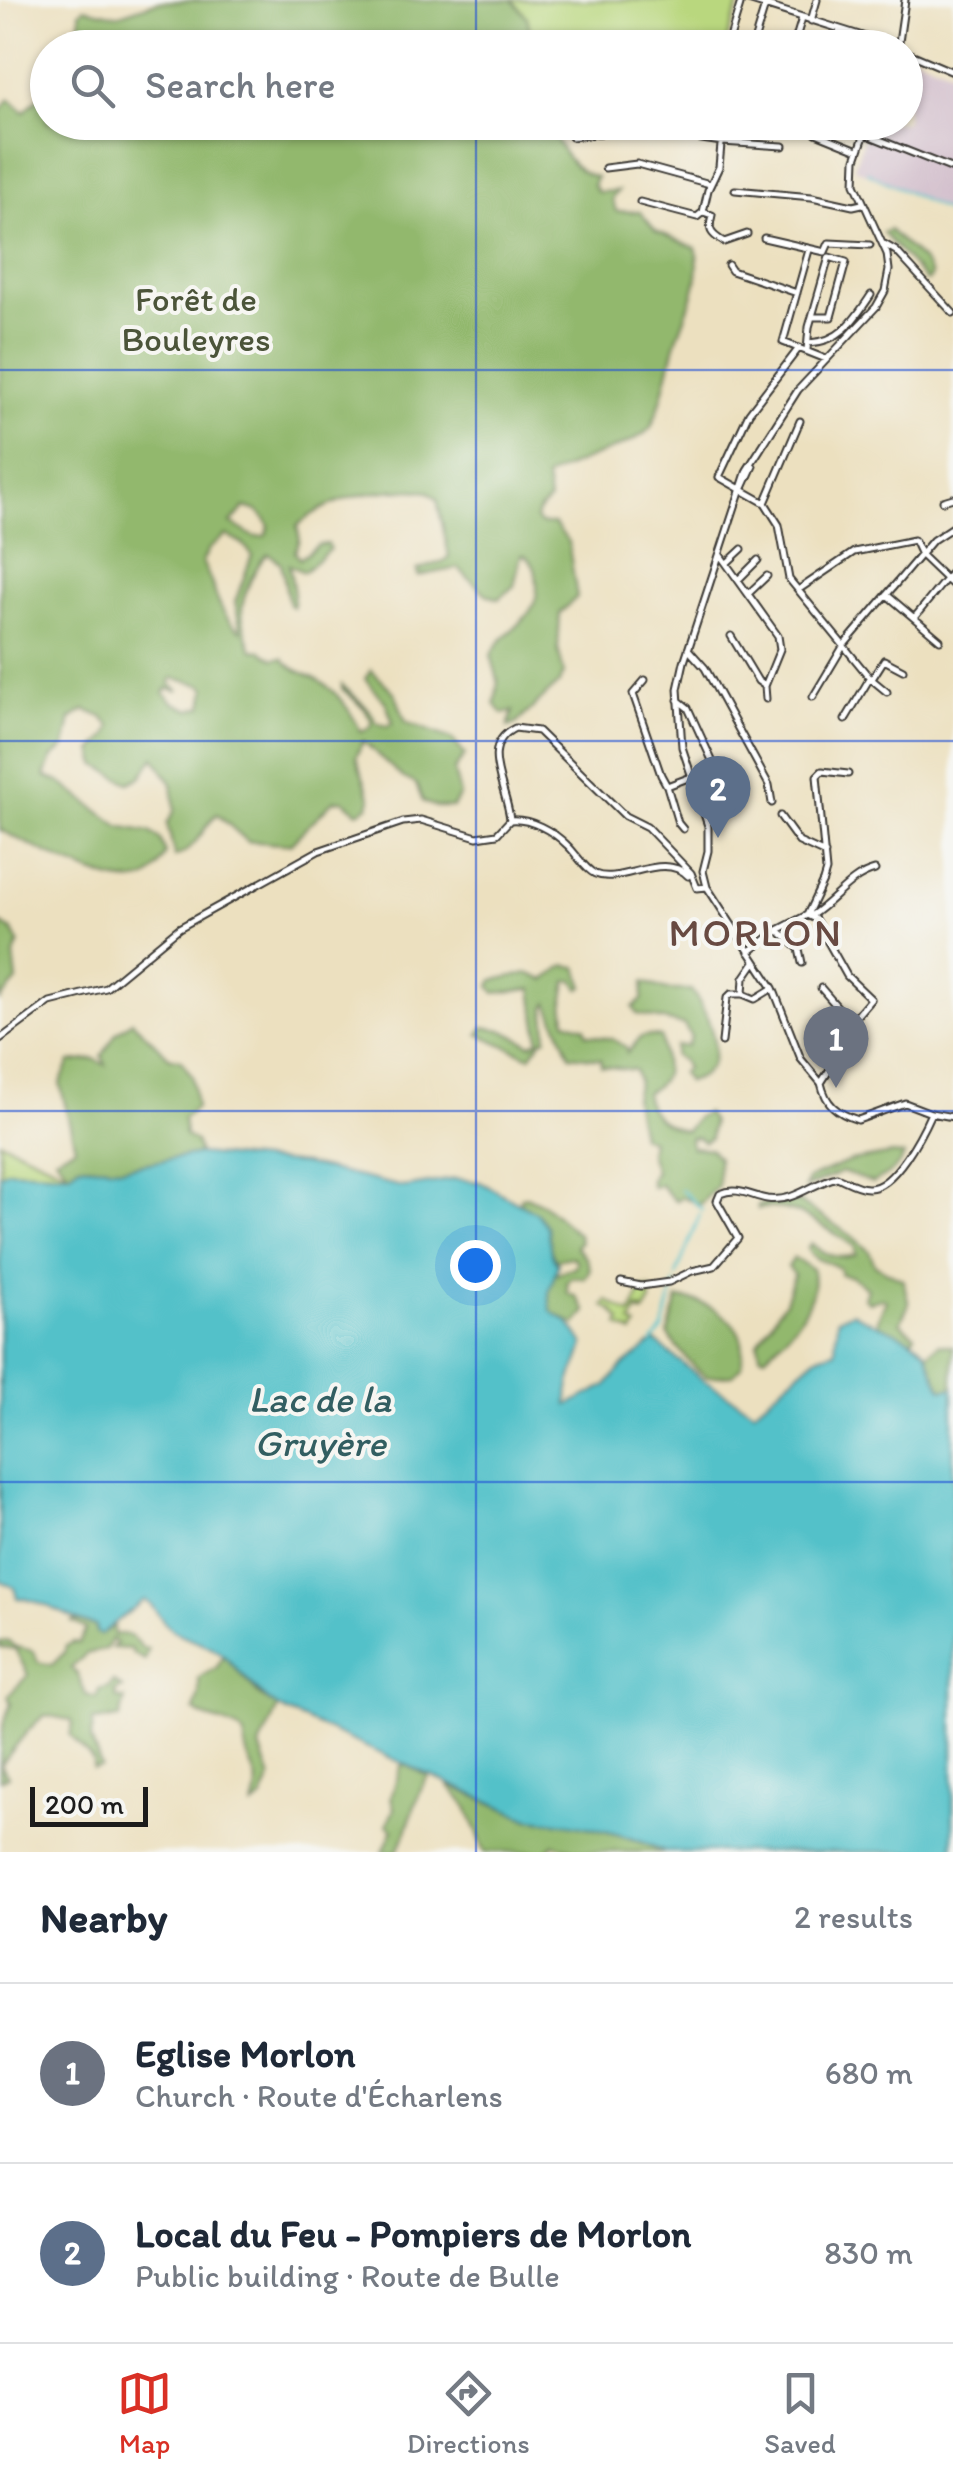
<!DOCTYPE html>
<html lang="en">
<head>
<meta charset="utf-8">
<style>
  body { margin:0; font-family:Itim,sans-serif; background:#f2f2f3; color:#1f2937 }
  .scale { position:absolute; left:30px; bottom:25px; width:118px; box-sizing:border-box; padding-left:10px; border:5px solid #1c1c1c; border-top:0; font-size:28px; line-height:35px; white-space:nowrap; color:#1c1c1c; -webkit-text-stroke:8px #f6f6f2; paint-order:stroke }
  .you { position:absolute; left:475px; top:1265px; width:35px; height:35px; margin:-25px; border:8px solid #fff; border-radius:50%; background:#1a73e8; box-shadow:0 0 0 15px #1a73e833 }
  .badge { display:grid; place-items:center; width:65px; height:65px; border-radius:50%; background:#d93025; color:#fff; font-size:32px; font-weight:700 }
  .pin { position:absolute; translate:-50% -82px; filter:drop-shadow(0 2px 5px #0008) }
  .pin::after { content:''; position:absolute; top:52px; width:35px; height:30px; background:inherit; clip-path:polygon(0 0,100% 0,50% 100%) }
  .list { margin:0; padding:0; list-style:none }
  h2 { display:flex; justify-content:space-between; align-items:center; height:130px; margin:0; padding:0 40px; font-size:42px }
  h2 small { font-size:32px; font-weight:400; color:#747a83 }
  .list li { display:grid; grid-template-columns:65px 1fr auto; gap:30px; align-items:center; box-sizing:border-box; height:180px; padding:0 40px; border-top:2px solid #e0e1e3 }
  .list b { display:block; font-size:38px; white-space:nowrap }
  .list p { margin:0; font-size:32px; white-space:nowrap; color:#747a83 }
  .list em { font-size:32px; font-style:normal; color:#747a83 }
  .icon { flex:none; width:55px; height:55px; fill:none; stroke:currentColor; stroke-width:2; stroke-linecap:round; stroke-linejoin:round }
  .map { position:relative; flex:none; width:953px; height:1852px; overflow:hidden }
  .search { position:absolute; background:#fff; box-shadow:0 2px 8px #0004; left:30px; right:30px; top:30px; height:110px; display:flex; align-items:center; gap:25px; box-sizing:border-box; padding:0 35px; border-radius:55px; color:#747a83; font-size:38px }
  .sheet { height:490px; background:#fff }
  nav { display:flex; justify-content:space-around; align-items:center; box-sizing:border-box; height:140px; border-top:2px solid #e0e1e3; background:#fff; font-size:28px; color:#747a83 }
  nav a { display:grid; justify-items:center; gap:5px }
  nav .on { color:#d93025 }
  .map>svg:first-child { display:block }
  .industrial { fill:#d1bdcb }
  .green { fill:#b9d77e; stroke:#6a7a4d; stroke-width:2.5 }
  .forest { fill:#92b86d; stroke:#576a44; stroke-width:2.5; fill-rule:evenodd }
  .water { fill:#53c1c9; stroke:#386e72; stroke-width:2.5 }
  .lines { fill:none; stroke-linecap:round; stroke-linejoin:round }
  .stream { stroke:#53c1c9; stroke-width:2.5 }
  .minor-casing { stroke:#3b3934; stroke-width:9 }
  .minor { stroke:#fff; stroke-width:5 }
  .grid { fill:none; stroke:#1d4ed8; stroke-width:2.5; stroke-opacity:0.55 }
  .labels { text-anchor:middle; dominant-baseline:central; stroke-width:8; stroke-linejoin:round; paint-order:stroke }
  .park-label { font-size:35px; fill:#4b5439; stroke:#f6f6f2 }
  .water-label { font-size:38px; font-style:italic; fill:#325e61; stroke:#f6f6f2 }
  .quarter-label { font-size:40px; letter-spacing:2.5px; fill:#684a42; stroke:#f6f6f2 }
</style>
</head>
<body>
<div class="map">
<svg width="953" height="1852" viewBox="0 0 953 1852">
  <rect width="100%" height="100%" fill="#f6f6f2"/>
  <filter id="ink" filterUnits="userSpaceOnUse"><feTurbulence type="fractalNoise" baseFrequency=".01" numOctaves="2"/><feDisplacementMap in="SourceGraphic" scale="20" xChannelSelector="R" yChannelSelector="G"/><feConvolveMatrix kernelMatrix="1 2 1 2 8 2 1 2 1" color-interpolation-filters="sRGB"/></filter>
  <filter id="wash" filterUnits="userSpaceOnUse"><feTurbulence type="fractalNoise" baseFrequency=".0048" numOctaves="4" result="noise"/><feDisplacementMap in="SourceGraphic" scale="40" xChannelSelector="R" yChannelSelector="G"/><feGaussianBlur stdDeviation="2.25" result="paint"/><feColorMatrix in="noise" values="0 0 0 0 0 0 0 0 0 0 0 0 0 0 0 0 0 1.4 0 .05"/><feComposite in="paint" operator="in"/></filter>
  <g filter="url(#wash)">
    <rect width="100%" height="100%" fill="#ece0bf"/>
    <path class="industrial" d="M 906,52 L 953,72 L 953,214 L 854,168 L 869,123 L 906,122 Z"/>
    <path class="green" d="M 512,0 L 741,0 L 724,47 L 533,48 L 527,17 Z
      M 0,1141 L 69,1173 L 8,1170 L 0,1175 Z
      M 642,1289 L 650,1289 L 651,1301 L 645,1311 L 636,1308 L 644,1313 L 637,1311 L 631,1323 L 637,1326 L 633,1333 L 619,1326 L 621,1321 L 612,1310 L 604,1306 L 608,1301 L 631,1314 Z"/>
    <path class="forest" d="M 218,0 L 512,0 L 527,17 L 533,47 L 81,47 L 80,12 L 84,8 L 117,15 L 156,2 Z
      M 47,89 L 48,122 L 548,123 C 558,145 572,173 597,177 L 593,185 L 598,192 L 618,191 L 612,199 L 616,211 L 640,212 L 656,231 L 696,248 C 704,285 683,315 674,349 C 667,375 663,402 651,427 C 637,446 572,461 546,478 L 549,501 L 538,512 L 536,519 L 540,524 L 554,524 L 568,541 L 577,597 L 560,613 L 558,648 L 564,674 L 559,683 L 515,725 L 508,727 L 513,711 L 503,714 L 495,704 L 498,680 L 491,655 C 504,628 539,620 537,585 C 536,572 536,566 526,556 L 521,555 L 514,586 L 498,599 L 486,594 L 458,568 L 418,576 L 417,570 L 444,561 L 449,556 L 437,499 L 429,492 C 387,485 329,497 297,526 L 300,540 L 295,552 L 300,559 L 318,545 L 328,544 L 330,549 L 304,572 L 289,565 L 294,593 L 293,607 L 289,605 L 281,563 L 269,554 C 258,559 242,596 242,611 C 242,623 248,639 252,650 L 262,651 L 274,659 L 283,658 C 291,671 305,672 318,680 C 339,692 350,711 361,731 L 371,727 L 372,722 L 364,708 L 342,689 L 342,685 L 369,709 L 377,723 L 388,726 L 393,723 L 386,703 L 365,679 L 371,670 L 395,693 L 406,722 L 452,739 L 465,755 L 454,771 L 460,795 L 453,807 L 436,807 L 423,802 L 416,784 L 402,777 L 363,741 L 356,757 L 371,799 L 369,806 L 358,812 L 343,800 L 333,801 L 290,844 C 277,845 262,841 248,842 L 217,814 C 203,828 195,850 175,857 L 167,824 L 175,810 L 172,784 L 154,757 L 141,777 L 129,783 L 97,765 L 93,751 L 107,736 L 111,726 L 102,717 L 85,710 L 71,719 L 65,747 L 52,758 L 45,776 L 60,782 L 119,826 L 150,832 L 160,839 L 166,853 C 162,861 155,874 147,878 C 115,895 32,844 0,830 L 0,109 L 10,99 L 24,112 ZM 244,508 C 257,508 265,516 269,527 L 265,536 L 254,537 L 231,523 ZM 226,535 L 243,544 L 252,555 L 235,602 L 241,631 C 218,617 215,585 202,562 L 209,549 ZM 173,678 L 203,685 L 206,689 L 203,706 L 190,710 L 174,703 L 164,693 L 167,688 L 179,691 L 170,683 Z
      M 889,230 L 924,262 L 931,275 L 929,279 L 926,281 L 883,233 Z
      M 0,923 L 12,930 L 19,942 L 14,955 L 17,981 L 0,1000 Z
      M 565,965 L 577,967 L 584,987 L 579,989 L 574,980 L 567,981 L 564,999 L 566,1021 L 585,1027 L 587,1034 L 612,1039 L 626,1047 L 627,1053 C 643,1038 634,1033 661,1037 C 663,1065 674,1079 645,1093 C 649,1117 664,1125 686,1131 L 697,1117 L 706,1113 L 712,1122 L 710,1138 L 704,1142 L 697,1137 L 690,1138 L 691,1147 L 710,1149 L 718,1158 L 718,1186 L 699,1205 L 683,1197 L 675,1201 L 660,1185 L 652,1187 L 650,1179 L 655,1171 L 649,1153 L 651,1140 L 641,1136 L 634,1098 L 638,1081 L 635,1070 L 601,1066 L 601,1059 L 570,1055 L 548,1003 L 545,1007 L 547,1038 L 541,1041 L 530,1057 L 479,1034 L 484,1027 L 502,1030 L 531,1044 L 539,1040 L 532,989 L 495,993 L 490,986 L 493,980 L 528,973 L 545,980 Z
      M 644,982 L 667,990 L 691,990 C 711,1016 733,1072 687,1082 L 681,1073 L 686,1069 L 682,1060 L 674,1056 L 675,1046 L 687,1046 L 691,1037 L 684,1025 L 637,1014 L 633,1007 L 642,1000 Z
      M 132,1021 L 169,1057 L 181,1060 L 192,1076 L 196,1108 L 183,1118 L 185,1136 L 195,1141 L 199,1154 L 122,1168 L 79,1165 L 69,1173 L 55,1157 L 75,1147 L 60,1083 L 70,1062 L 94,1059 L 106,1065 L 102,1056 L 116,1033 Z
      M 893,1154 L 904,1155 C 899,1170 885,1175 873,1183 L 842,1172 L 805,1188 L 808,1179 L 850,1161 Z
      M 526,1196 L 543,1204 L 578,1234 L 580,1241 L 576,1247 L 586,1258 L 590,1269 L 585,1278 L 572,1277 L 567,1283 L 568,1293 L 577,1297 L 586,1311 L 576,1325 L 551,1312 L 549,1291 L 553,1274 L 575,1267 L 577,1261 L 572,1257 L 555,1260 C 540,1232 554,1220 519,1204 L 521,1197 Z
      M 779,1200 L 801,1203 L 852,1236 L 869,1251 L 875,1265 L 903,1280 L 909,1304 L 900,1323 L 915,1335 L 911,1340 L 878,1326 L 878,1319 L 886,1300 L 882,1298 L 869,1302 L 864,1298 L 867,1288 L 852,1277 L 840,1274 L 840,1269 C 826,1258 818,1265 807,1249 L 811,1243 C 823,1255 841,1261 856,1254 L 854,1246 C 823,1227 795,1202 758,1209 L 758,1205 Z
      M 794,1258 L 812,1269 C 822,1300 787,1336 765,1356 L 760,1354 L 758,1342 L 785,1301 L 794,1275 L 788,1267 Z
      M 678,1299 C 702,1299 735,1315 742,1341 C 743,1349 742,1359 742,1366 L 733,1375 L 706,1377 C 691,1365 679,1351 668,1334 Z
      M 940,1344 L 953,1346 L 953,1388 L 942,1390 L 925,1355 Z
      M 75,1620 L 108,1630 L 114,1624 L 114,1635 C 128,1631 134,1638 142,1648 L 148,1649 L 145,1660 L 133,1654 L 131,1649 L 112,1648 L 117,1643 L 112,1639 L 106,1649 L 86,1654 L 71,1668 L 78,1675 L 86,1695 L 96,1698 L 99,1690 L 109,1687 L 113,1681 L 122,1688 L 115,1691 L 117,1699 L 125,1699 L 120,1718 L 93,1721 L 91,1740 L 101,1767 L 93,1769 L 93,1761 L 70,1735 L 73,1725 L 71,1720 L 45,1715 C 26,1729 15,1748 1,1765 L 8,1776 L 0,1780 C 0,1755 0,1724 11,1704 L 8,1696 L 28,1675 L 15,1649 L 0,1647 L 0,1642 L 7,1641 L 16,1647 L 34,1651 L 38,1662 L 52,1665 L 64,1653 L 66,1646 L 73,1642 L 79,1643 L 86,1629 L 72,1622 Z
      M 224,1655 L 261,1697 L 278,1707 L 260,1747 L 271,1779 L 261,1800 L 253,1806 C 261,1776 255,1780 247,1752 C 244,1744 247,1735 239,1730 C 225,1720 206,1722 194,1710 L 199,1694 L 199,1678 L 217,1667 Z
      M 402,1763 L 429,1776 C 413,1798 411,1828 397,1852 L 383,1852 L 393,1829 L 387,1825 L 394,1809 L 391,1797 Z
      M 447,1784 L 529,1819 L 570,1823 L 622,1835 L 666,1852 L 582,1852 L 553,1844 L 547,1852 L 485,1852 L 467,1807 Z"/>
    <path class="water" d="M 199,1154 L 304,1164 L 403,1187 L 456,1179 L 480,1182 L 537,1213 L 547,1227 L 551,1253 L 558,1265 L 549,1291 L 551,1311 L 569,1323 L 584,1344 C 578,1370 567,1376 568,1405 L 607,1385 L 621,1368 L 655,1341 L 703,1380 L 754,1411 L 817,1356 L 835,1351 L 837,1319 L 852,1312 C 871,1325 917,1335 927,1354 C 931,1363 936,1378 942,1389 L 953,1388 L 953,1852 L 666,1852 C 623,1832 576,1823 529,1819 L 282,1710 C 257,1695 245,1676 225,1657 C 209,1641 187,1641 170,1628 C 159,1619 156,1607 144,1600 L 100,1635 L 96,1632 L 96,1626 C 70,1620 43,1599 17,1598 L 14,1588 L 0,1580 L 0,1175 L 7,1170 L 69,1173 L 79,1165 L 122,1168 Z"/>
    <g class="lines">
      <path class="stream" d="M 867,172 L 953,215
        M 681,1189 L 702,1210
        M 676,1276 L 700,1214
        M 652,1343 L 663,1329 L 675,1282"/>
    </g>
  </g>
  <g filter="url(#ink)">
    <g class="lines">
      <defs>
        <path id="minor" d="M 748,0 L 891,45
          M 811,21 L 817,0
          M 899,42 L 905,0
          M 727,48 L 740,5
          M 752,48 L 765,6
          M 793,48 L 802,18
          M 835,48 L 840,30
          M 906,52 L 953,72
          M 816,122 L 816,133 L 858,150
          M 865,134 L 953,169
          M 572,137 L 633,129 L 722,142 L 783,146
          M 605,168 L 637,164 L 710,184
          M 735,190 L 812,197 L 853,206 L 862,204
          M 640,202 L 697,217 L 703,212 L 708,190 L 719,167 L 723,122
          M 703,212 L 712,215 C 708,230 710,234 724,242 L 747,234
          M 764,238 L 825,252 L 829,243 L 870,245
          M 884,244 L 896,251 L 953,313
          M 809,250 L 783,342 L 826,359
          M 728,265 L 732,271 L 797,293
          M 809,343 C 841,342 854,320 871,295
          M 799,348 L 749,413 L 719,477 L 765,503 L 779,525 L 789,579 L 870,678 L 887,692
          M 807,350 L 809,327 L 829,257 L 846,262 L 831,317 L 812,317
          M 743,488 L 753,466
          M 943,501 L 953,498
          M 765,503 L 800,421
          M 720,555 L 778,636 L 780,649 L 765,686 L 758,681 L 731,636
          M 727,563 L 742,549
          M 738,580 L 758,560
          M 798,590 L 854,552 L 914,540 L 921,555 L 946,579 L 953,570
          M 748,594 L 767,576
          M 887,595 L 940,640
          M 914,618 L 946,579 L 953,585
          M 688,649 L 705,668 L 769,785 L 772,803
          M 872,679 L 884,660 L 903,670
          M 645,680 L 633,694 L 661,775 L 667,786 L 691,777
          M 765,686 L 766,699
          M 813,697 L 844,645 L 933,540 L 953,527
          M 678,700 L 688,708 L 732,804 C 726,825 713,812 702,806
          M 845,720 L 870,678
          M 667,786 L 678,823 L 683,829
          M 780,816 L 799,842 L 825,854
          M 510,820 C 530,818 553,831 567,845 C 577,854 583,868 595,874 C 620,885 664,851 688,876
          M 807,915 L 815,919 L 847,976 L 871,999 L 854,1019 L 857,1027 L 821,1083
          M 812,915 C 833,902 850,876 875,870
          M 778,930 L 799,949 L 802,963
          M 749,952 L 778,930 L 807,915 L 823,881 L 826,871 L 817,776 L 822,771 L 848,774
          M 755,962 L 744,978 L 743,994 L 755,999 L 773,988
          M 821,988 L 846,1017 L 854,1019
          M 0,1039 L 50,1002 L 106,988 L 179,928 L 318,851 L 403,822 L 421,820 L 477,837 L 497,834 L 510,820 C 508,789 477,746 515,728 L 538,731 L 625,816 L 647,827 L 691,873 L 697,888 L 707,887
          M 722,1042 L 727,998 L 731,994 L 743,994
          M 821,1083 L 801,1059 L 773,988 L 707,887 L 703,871 L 708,851 L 708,826 L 682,747 L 678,689 L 684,662 L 747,470 L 798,390 L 876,307 L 885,291 L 889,270 L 887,254 L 855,184 L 856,159 L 869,122
          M 821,1083 C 826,1104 836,1113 858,1120 L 905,1103 L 931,1113 L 953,1117
          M 621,1282 L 641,1286 L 669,1282 L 692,1271 L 714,1266 L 738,1238 L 717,1201 L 720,1194 C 738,1186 750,1196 767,1199 C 794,1203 812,1183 837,1177 C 846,1181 858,1188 868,1188 C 894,1189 922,1133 931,1113"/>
      </defs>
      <use href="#minor" class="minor-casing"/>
      <use href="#minor" class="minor"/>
    </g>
  </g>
  <path class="grid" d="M 476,0 L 476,48M 476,122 L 476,1852M 0,370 L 953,370M 0,741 L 953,741M 0,1111 L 953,1111M 0,1482 L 953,1482"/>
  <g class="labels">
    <g class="park-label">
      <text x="196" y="299">Forêt de<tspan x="196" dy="40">Bouleyres</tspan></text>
    </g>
    <g class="water-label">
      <text x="320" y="1399">Lac de la<tspan x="320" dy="44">Gruyère</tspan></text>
    </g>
    <g class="quarter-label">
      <text x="756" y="932">MORLON</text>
    </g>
  </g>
</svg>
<div class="scale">200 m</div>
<div class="you"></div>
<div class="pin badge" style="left:836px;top:1088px;background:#6b7280">1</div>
<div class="pin badge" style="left:718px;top:838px;background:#5c6f8a">2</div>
<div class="search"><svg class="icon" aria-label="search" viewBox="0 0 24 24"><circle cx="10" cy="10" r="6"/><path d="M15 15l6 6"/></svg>Search here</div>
</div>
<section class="sheet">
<h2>Nearby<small>2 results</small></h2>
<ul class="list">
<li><span class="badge" style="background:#6b7280">1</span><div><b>Eglise Morlon</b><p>Church · Route d'Écharlens</p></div><em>680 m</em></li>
<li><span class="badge" style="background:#5c6f8a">2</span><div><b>Local du Feu - Pompiers de Morlon</b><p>Public building · Route de Bulle</p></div><em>830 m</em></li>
</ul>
</section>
<nav>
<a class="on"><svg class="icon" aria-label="map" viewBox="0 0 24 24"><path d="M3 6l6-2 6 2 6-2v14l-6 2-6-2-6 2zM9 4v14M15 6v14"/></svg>Map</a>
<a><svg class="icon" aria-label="directions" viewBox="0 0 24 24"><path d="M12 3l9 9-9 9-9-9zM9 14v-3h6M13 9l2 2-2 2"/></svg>Directions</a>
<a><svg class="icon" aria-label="saved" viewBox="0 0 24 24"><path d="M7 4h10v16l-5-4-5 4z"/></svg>Saved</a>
</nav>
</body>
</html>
